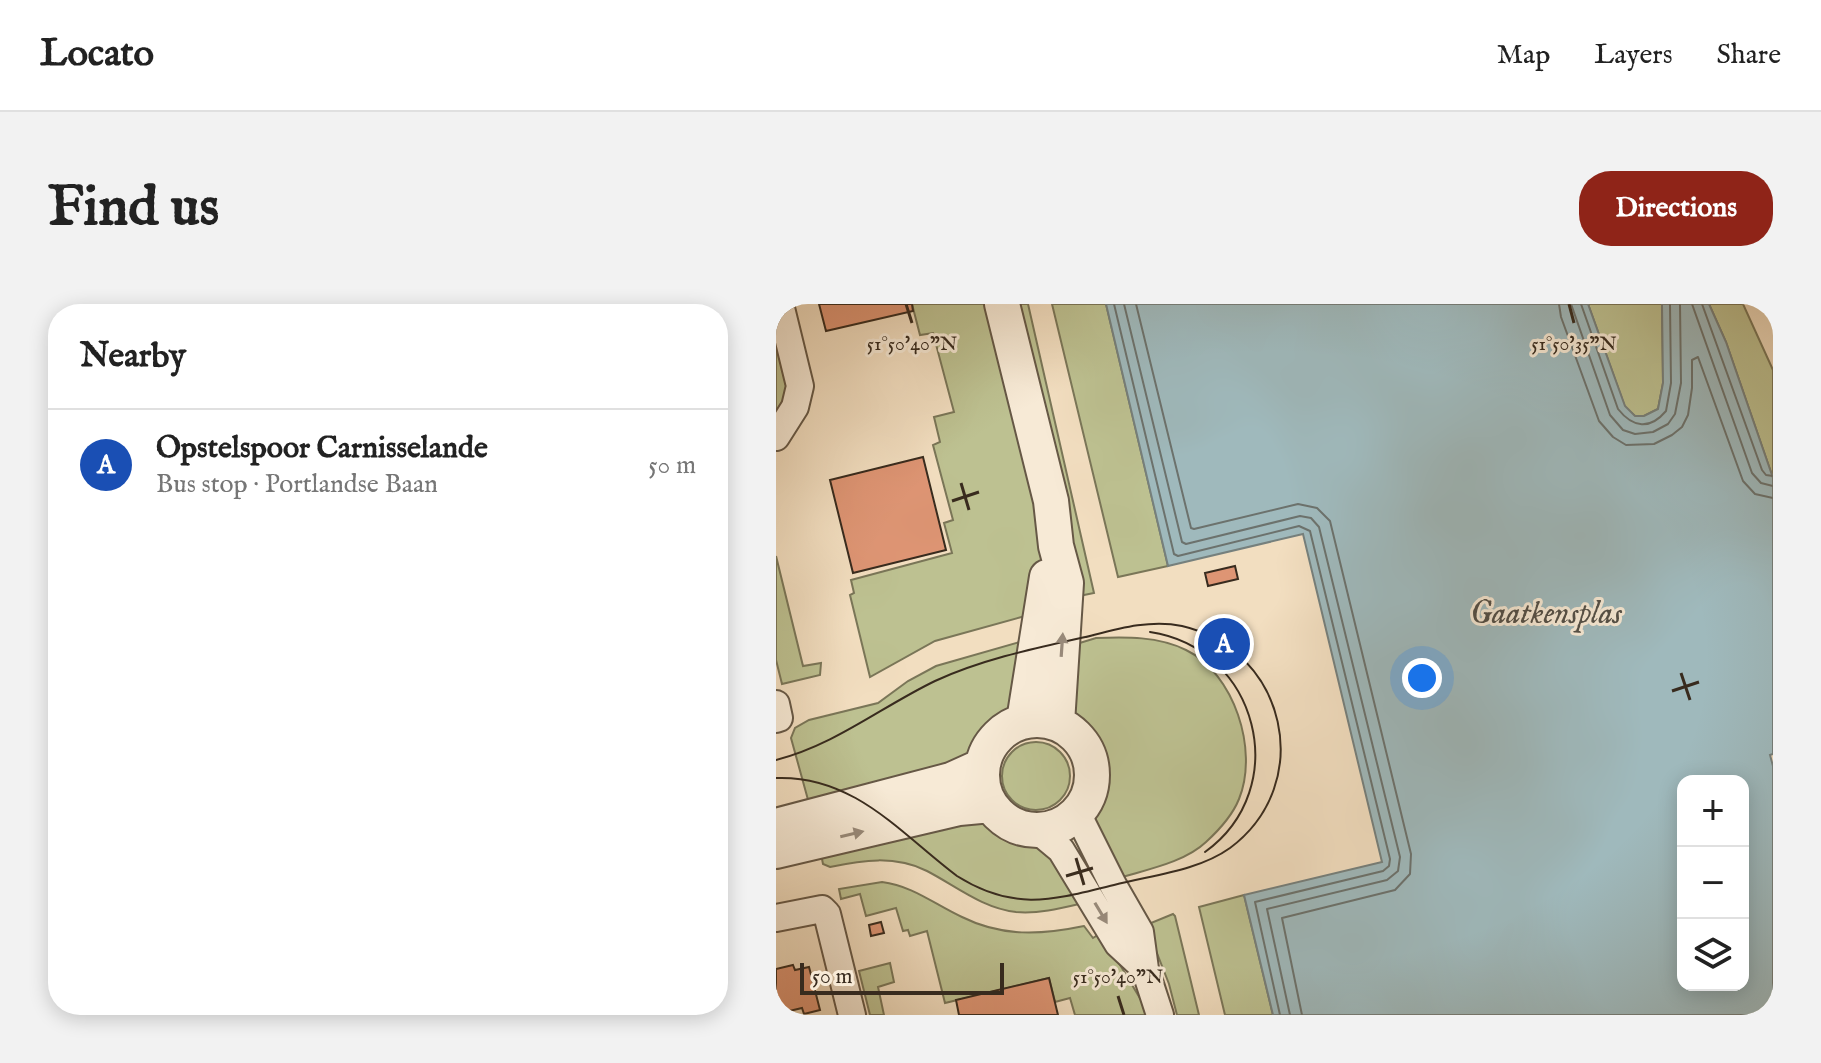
<!DOCTYPE html>
<html lang="en">
<head>
<meta charset="utf-8">
<style>
  body { margin:0; font-family:"IM FELL English",serif; background:#f2f2f2; color:#222 }
  .controls { position:absolute; right:24px; bottom:24px; display:grid; overflow:hidden; border-radius:16px; box-shadow:0 4px 20px #0003 }
  .controls button { width:72px; height:72px; display:grid; place-items:center; padding:0; border:0; border-bottom:2px solid #e0e0e0; background:#fff; color:#222; font:40px sans-serif }
  .scale { position:absolute; left:24px; bottom:20px; width:204px; box-sizing:border-box; padding-left:8px; border:4px solid #382b1e; border-top:0; font-size:22px; line-height:28px; white-space:nowrap; color:#382b1e; -webkit-text-stroke:6px #f7ead6; paint-order:stroke }
  .you { position:absolute; left:646px; top:374px; width:28px; height:28px; margin:-20px; border:6px solid #fff; border-radius:50%; background:#1a73e8; box-shadow:0 0 0 12px #1a73e833 }
  .badge { display:grid; place-items:center; width:52px; height:52px; border-radius:50%; background:#8f2418; color:#fff; font-size:26px; font-weight:700 }
  .pin { position:absolute; translate:-50% -50%; border:4px solid #fff; box-shadow:0 2px 8px #0006 }
  .list { margin:0; padding:0; list-style:none }
  h2 { display:flex; justify-content:space-between; align-items:center; height:104px; margin:0; padding:0 32px; font-size:34px }
  h2 small { font-size:26px; font-weight:400; color:#767676 }
  .list li { display:grid; grid-template-columns:52px 1fr auto; gap:24px; align-items:center; box-sizing:border-box; height:112px; padding:0 32px; border-top:2px solid #e0e0e0 }
  .list b { display:block; font-size:30px; white-space:nowrap }
  .list p { margin:0; font-size:26px; white-space:nowrap; color:#767676 }
  .list em { font-size:26px; font-style:normal; color:#767676 }
  .icon { flex:none; width:44px; height:44px; fill:none; stroke:currentColor; stroke-width:2; stroke-linecap:round; stroke-linejoin:round }
  .map { position:relative; flex:none; width:997px; height:711px; overflow:hidden; border-radius:32px }
  header { display:flex; align-items:center; gap:48px; box-sizing:border-box; height:112px; padding:0 40px; background:#fff; border-bottom:2px solid #e0e0e0 }
  header strong { font-size:38px }
  nav { display:flex; gap:44px; margin-inline-start:auto; font-size:28px }
  .intro { display:flex; align-items:center; justify-content:space-between; box-sizing:border-box; height:192px; padding:0 48px }
  h1 { margin:0; font-size:56px }
  .button { padding:20px 36px; border-radius:32px; background:#8f2418; color:#fff; font-size:28px; font-weight:700 }
  main { display:flex; gap:48px; padding:0 48px }
  aside { flex:1; background:#fff; border-radius:32px; box-shadow:0 4px 20px #0003 }
  .map>svg:first-child { display:block }
  .green { fill:#bdc191; stroke:#7a7658; stroke-width:2 }
  .water { fill:#9fb9bc; stroke:#76807d; stroke-width:2; fill-rule:evenodd }
  .lines { fill:none; stroke-linecap:round; stroke-linejoin:round }
  .shore { stroke:#6c726d; stroke-width:2 }
  .building { fill:#de9574; stroke:#382b1e; stroke-width:2 }
  .minor-casing { stroke:#665846; stroke-width:30 }
  .tertiary-casing { stroke:#665846; stroke-width:38 }
  .minor { stroke:#f7ead6; stroke-width:26 }
  .tertiary { stroke:#f7ead6; stroke-width:34 }
  .tram { stroke:#382b1e; stroke-width:2 }
  .oneway { fill:#988a7a }
  .ticks { fill:none; stroke:#382b1e; stroke-width:3 }
  .labels { text-anchor:middle; dominant-baseline:central; stroke-width:6; stroke-linejoin:round; paint-order:stroke }
  .water-label { font-size:32px; font-style:italic; fill:#524e46; stroke:#f7ead6 }
  .ticks-label { font-size:20px; text-anchor:middle; fill:#382b1e; stroke:#f7ead6; stroke-width:6; stroke-linejoin:round; paint-order:stroke }
</style>
</head>
<body>
<header>
<strong>Locato</strong>
<nav><a>Map</a><a>Layers</a><a>Share</a></nav>
</header>
<div class="intro"><h1>Find us</h1><a class="button">Directions</a></div>
<main>
<aside>
<h2>Nearby<small></small></h2>
<ul class="list">
<li><span class="badge" style="background:#1a4fb4">A</span><div><b>Opstelspoor Carnisselande</b><p>Bus stop · Portlandse Baan</p></div><em>50 m</em></li>
</ul>
</aside>
<div class="map">
<svg width="997" height="711" viewBox="0 0 997 711">
  <rect width="100%" height="100%" fill="#f2dec0"/>
  <filter id="stains"><feTurbulence type="fractalNoise" baseFrequency=".0025" numOctaves="4"/><feColorMatrix values="0 0 0 0 .2 0 0 0 0 .09 0 0 0 0 .02 0 0 0 .5 -.17"/></filter>
  <radialGradient id="worn" r=".72"><stop offset=".6" stop-color="#630" stop-opacity="0"/><stop offset="1" stop-color="#630" stop-opacity=".3"/></radialGradient>
  <path class="green" d="M 136,0 L 213,0 L 263,211 C 266,242 269,287 249,312 L 159,337 L 94,373 L 74,291 L 78,289 L 75,276 L 176,249 L 168,219 L 177,216 L 157,141 L 164,138 L 158,113 L 178,108 L 157,29 L 144,31 Z
    M 242,0 L 252,0 L 318,289 L 303,292 L 295,227 Z
    M 276,0 L 330,0 L 392,262 L 342,273 Z
    M 812,0 L 886,0 L 887,79 L 882,105 L 868,112 L 859,112 L 849,103 Z
    M 933,0 L 967,0 L 997,66 L 997,174 L 950,38 Z
    M 0,39 L 12,90 L 0,117 Z
    M 0,252 L 27,362 L 45,359 L 44,371 L 6,380 L 0,356 Z
    M 320,334 C 350,333 382,332 410,346 C 458,369 483,446 463,495 C 457,510 442,527 430,538 C 408,559 368,566 340,575 L 317,515 L 326,468 L 317,438 L 299,410 L 297,341 Z
    M 247,337 L 235,410 C 216,424 201,435 190,457 L 34,503 L 15,434 L 19,424 L 33,416 L 102,399 L 132,377 L 160,362 Z
    M226 472a34 34 0 1 1 68 0a34 34 0 1 1-68 0Z
    M 179,513 L 208,517 L 235,533 L 273,548 L 307,599 C 286,604 263,610 240,608 C 206,604 180,582 151,567 C 119,551 86,556 54,563 L 47,560 L 44,545 Z
    M 106,578 C 137,582 158,600 186,613 C 226,633 265,631 308,622 L 317,634 L 325,629 L 374,711 L 299,711 L 294,694 L 279,698 L 273,674 L 169,699 L 151,627 L 134,632 L 132,626 L 127,627 L 120,604 L 90,612 L 84,590 L 65,595 L 63,585 Z
    M 468,591 L 497,711 L 449,711 L 423,603 Z
    M 397,610 L 399,612 L 423,711 L 401,711 L 393,680 L 370,621 Z
    M 114,659 L 118,678 L 102,683 L 108,711 L 94,711 L 83,667 Z"/>
  <path class="water" d="M 330,0 L 812,0 L 849,102 L 859,112 L 868,112 L 882,105 L 887,79 L 886,0 L 933,0 L 950,38 L 997,174 L 997,450 L 994,451 L 997,462 L 997,711 L 497,711 L 468,591 L 606,558 L 527,230 L 392,262 ZM 907,477 L 967,477 L 967,681 L 907,681 Z"/>
  <g class="lines">
    <path class="shore" d="M 338,0 L 398,250 L 402,252 L 523,222 L 534,227 L 614,555 L 613,562 L 607,567 L 479,598 L 504,711
      M 348,0 L 406,238 L 410,240 L 524,212 L 535,214 L 543,223 L 624,553 L 622,567 L 611,576 L 491,605 L 514,711
      M 360,0 L 415,224 L 418,225 L 522,200 L 541,204 L 554,217 L 635,550 L 634,570 L 619,586 L 506,614 L 526,711
      M 783,0 L 785,13 L 823,117 L 837,133 L 850,141 L 878,140 L 896,131 L 906,123 L 912,111 L 916,84 L 916,56 L 922,53 L 967,177 L 979,190 L 997,194
      M 795,0 L 834,111 L 847,126 L 859,130 L 877,128 L 892,120 L 899,110 L 905,79 L 904,0
      M 805,0 L 842,105 C 857,124 874,126 890,107 L 895,79 L 894,0
      M 916,0 L 976,169 L 985,179 L 997,182
      M 926,0 L 986,166 L 990,171 L 997,172"/>
  </g>
  <path class="building" d="M 43,0 L 136,0 L 137,7 L 50,27 Z
    M 147,153 L 170,246 L 77,269 L 54,176 Z
    M 459,262 L 462,275 L 432,282 L 429,269 Z
    M 105,618 L 108,629 L 95,632 L 93,621 Z
    M 17,661 L 19,666 L 33,663 L 44,706 L 28,710 L 26,704 L 5,709 L 0,687 L 0,665 Z
    M 273,674 L 282,711 L 183,711 L 180,696 Z"/>
  <g class="lines">
    <defs>
      <path id="minor" d="M 0,133 L 19,103 L 24,82 L 4,0
        M 0,400 L 3,414 L 0,415
        M 301,509 L 337,581 L 364,628 L 369,665 L 384,711
        M 261,526 L 285,546 L 342,640 L 369,665
        M 0,614 L 46,605 L 51,610 L 76,711"/>
      <path id="tertiary" d="M 226,0 L 275,197 L 280,242 L 290,279 L 281,419
        M206 471a55 55 0 1 1 110 0a55 55 0 1 1-110 0Z
        M 248,417 L 271,273
        M 0,522 L 175,476 L 206,462
        M 0,547 L 183,504 L 215,501"/>
    </defs>
    <use href="#minor" class="minor-casing"/>
    <use href="#tertiary" class="tertiary-casing"/>
    <use href="#minor" class="minor"/>
    <use href="#tertiary" class="tertiary"/>
    <path class="tram" d="M 374,328 C 482,344 518,484 429,548
      M 0,456 C 59,441 105,403 159,377 C 209,354 265,343 318,331
      M 0,474 C 78,471 124,529 181,572 C 238,608 277,596 338,581 C 376,571 422,567 454,544 C 541,479 510,346 406,322 C 374,315 341,325 310,333"/>
  </g>
  <defs><path id="oneway-solid" d="M-6-.8H1V-3.2L6.5 0L1 3.2V.8H-6Z" transform="scale(2)"/></defs>
  <g class="oneway">
    <use href="#oneway-solid" transform="translate(286 341) rotate(-86)"/>
    <use href="#oneway-solid" transform="translate(76 530) rotate(-13)"/>
    <use href="#oneway-solid" transform="translate(325 609) rotate(59)"/>
  </g>
  <path class="ticks" d="M 130,0 L 136,19M 793,0 L 798,19M 185,179 L 193,206M 176,197 L 203,188M 905,369 L 914,396M 896,387 L 923,378M 300,554 L 308,581M 290,572 L 317,564M 342,692 L 348,711"/>
  <g class="labels">
    <g class="water-label">
      <text x="770" y="310">Gaatkensplas</text>
    </g>
  </g>
  <g class="ticks-label">
    <text x="136" y="46">51°50'40"N</text>
    <text x="798" y="46">51°50'35"N</text>
    <text x="342" y="679">51°50'40"N</text>
  </g>
  <rect width="100%" height="100%" filter="url(#stains)"/>
  <rect width="100%" height="100%" fill="url(#worn)"/>
</svg>
<div class="controls">
<button>+</button>
<button>−</button>
<button><svg class="icon" aria-label="layers" viewBox="0 0 24 24"><path d="M12 4l9 5-9 5-9-5zM3 14l9 5 9-5"/></svg></button>
</div>
<div class="scale">50 m</div>
<div class="you"></div>
<div class="pin badge" style="left:448px;top:340px;background:#1a4fb4">A</div>
</div>
</main>
</body>
</html>
